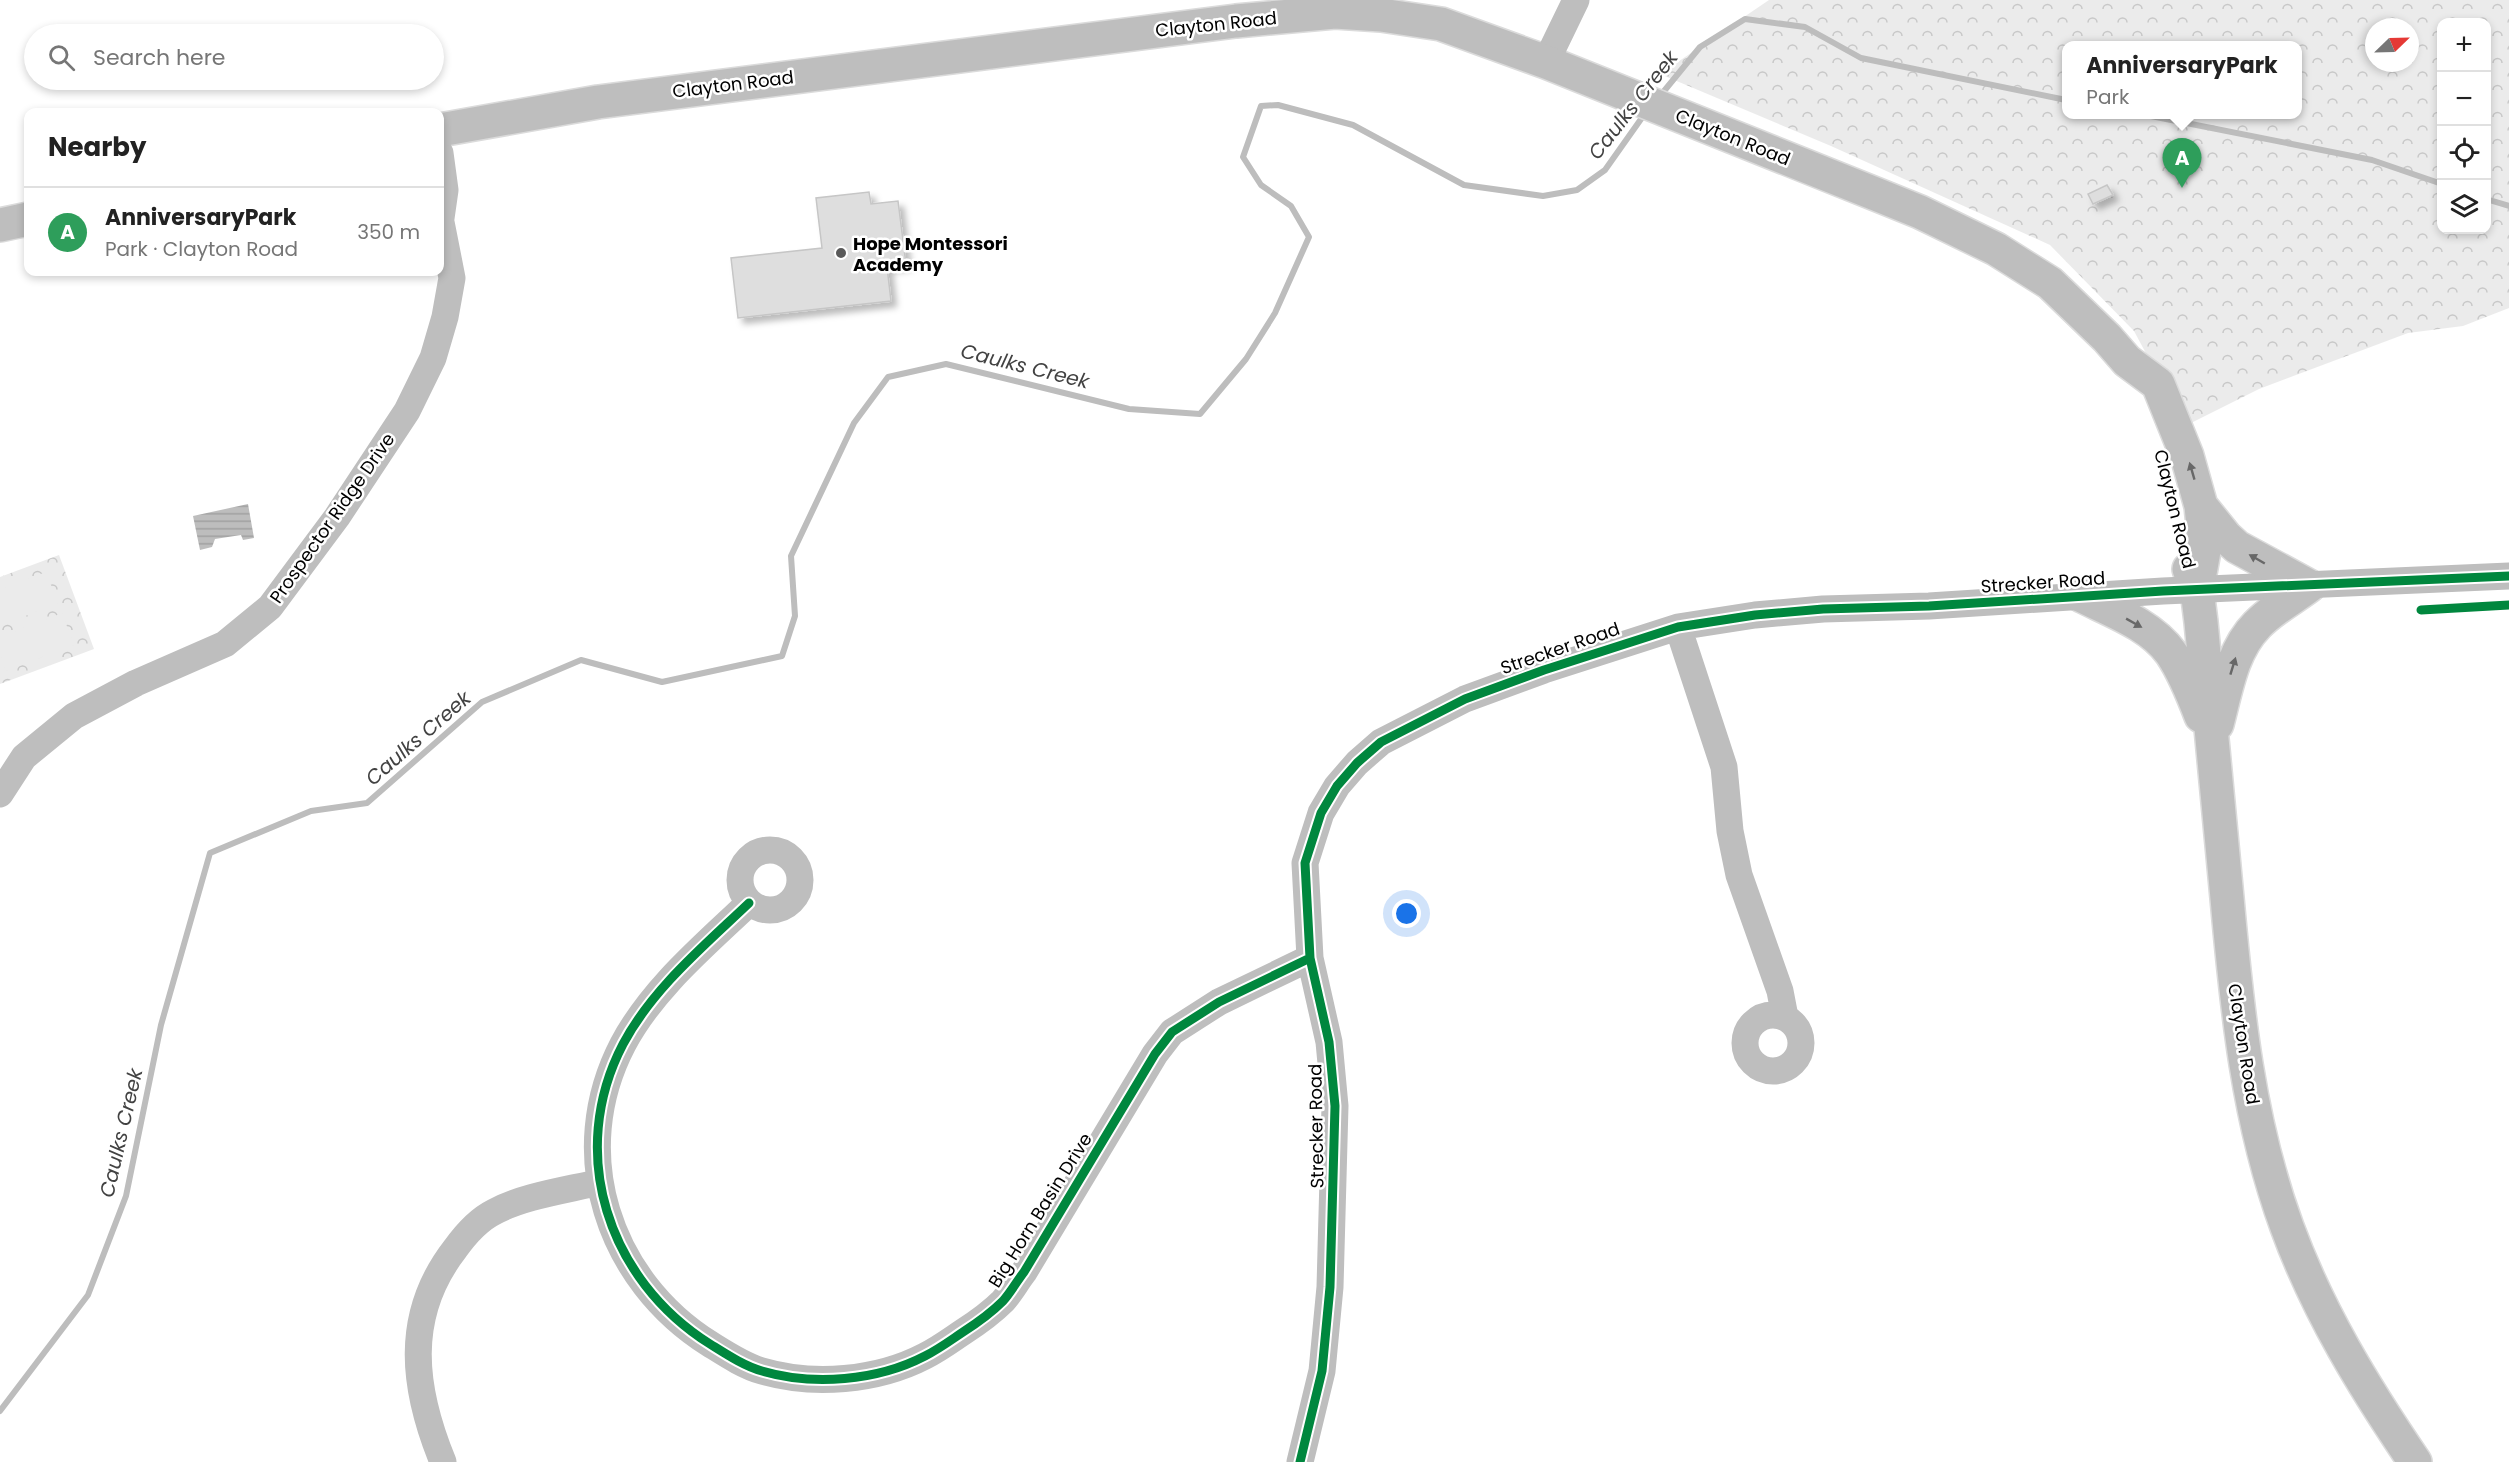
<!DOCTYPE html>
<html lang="en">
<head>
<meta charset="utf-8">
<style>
  body { margin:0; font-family:Poppins,sans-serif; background:#f2f2f2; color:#222 }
  .controls { position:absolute; right:18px; top:18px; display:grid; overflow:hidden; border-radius:12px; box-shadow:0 3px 9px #0003 }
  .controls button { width:54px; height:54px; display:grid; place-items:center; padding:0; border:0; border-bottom:2px solid #e0e0e0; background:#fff; color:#222; font:30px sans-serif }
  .compass { position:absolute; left:2365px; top:18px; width:54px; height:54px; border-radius:50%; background:#fff; box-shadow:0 3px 9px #0003; rotate:67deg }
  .you { position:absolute; left:1407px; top:914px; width:21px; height:21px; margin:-15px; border:4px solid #fff; border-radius:50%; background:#1a73e8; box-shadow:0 0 0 9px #1a73e833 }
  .badge { display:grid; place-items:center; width:39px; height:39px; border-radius:50%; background:#b45309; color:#fff; font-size:20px; font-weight:700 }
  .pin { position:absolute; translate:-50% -50px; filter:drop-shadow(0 2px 3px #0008) }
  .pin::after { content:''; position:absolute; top:32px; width:21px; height:18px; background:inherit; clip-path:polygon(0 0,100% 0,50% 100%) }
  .popup { position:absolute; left:2062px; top:41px; width:240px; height:78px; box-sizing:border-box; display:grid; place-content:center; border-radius:12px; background:#fff; filter:drop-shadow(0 2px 4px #0005); font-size:20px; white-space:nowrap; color:#767676 }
  .popup b { font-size:22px; color:#222 }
  .popup::after { content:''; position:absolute; left:50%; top:100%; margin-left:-12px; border:12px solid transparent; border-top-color:#fff }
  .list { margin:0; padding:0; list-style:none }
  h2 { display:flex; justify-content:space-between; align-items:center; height:78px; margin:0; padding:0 24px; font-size:26px }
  h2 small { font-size:20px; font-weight:400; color:#767676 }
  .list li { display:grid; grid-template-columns:39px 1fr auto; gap:18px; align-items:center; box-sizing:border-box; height:90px; padding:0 24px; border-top:2px solid #e0e0e0 }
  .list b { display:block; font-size:22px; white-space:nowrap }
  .list p { margin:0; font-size:20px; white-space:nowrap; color:#767676 }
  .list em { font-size:20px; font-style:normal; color:#767676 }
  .icon { flex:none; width:33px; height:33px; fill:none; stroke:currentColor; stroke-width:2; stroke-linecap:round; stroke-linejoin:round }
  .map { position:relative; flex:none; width:2509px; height:1462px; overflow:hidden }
  .search { position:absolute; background:#fff; box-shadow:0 3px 9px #0003; left:24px; top:24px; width:420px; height:66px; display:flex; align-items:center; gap:15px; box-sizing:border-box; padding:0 21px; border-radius:33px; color:#767676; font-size:22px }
  .panel { position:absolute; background:#fff; box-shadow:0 3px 9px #0003; left:24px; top:108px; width:420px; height:168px; border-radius:12px }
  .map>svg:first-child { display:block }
  .forest { fill:url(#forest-crowns); fill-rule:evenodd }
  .garden { fill:#ebebeb }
  .water { fill:url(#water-rules) }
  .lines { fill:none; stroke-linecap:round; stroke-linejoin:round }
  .stream { stroke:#bdbdbd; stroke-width:6 }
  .building { fill:#dedede; stroke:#c6c6c6; stroke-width:1.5; filter:url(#shadow) }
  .major-casing { stroke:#dbdbdb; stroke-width:36 }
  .minor { stroke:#bebebe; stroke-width:27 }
  .major { stroke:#bebebe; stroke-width:33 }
  .cycleway-casing { stroke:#fff; stroke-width:13 }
  .cycleway { stroke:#00873e; stroke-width:9 }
  .oneway { fill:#686868 }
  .poi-dot { fill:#595959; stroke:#fff; stroke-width:2 }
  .labels { text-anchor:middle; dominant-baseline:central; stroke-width:5; stroke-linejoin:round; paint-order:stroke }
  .street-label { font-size:18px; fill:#000; stroke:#fff }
  .poi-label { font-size:18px; font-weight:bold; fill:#000; stroke:#fff; text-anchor:start }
  .water-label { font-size:20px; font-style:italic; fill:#424242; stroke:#fff }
</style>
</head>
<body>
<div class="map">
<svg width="2509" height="1462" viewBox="0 0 2509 1462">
  <defs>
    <pattern id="forest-crowns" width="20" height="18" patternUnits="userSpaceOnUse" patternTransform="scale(1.5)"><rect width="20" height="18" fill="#ebebeb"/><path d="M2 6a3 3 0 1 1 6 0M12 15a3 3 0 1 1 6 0" fill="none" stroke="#c8c8c8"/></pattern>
    <pattern id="water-rules" width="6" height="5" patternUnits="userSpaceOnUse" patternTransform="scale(1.5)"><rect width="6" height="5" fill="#bdbdbd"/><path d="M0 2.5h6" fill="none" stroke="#a1a1a1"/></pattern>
    <filter id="shadow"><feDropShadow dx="5.5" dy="5.5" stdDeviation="3" flood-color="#0004"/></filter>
  </defs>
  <rect width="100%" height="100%" fill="#fff"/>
  <path class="forest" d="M 1769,0 L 2509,0 L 2509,308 L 2463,326 L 2408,333 L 2259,389 L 2185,426 L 2134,331 L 2050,245 L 1831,146 L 1660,74 ZM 2442,22 L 2486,22 L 2486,230 L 2442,230 ZM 2374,27 L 2410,27 L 2410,63 L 2374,63 ZM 2066,45 L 2298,45 L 2298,114 L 2066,114 Z
    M 59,555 L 94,649 L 0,684 L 0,577 Z"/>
  <path class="garden" d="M 46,572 L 58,603 L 0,626 L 0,590 Z
    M 62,613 L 74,645 L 6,671 L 0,654 L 0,637 Z"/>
  <path class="water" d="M 248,504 L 254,538 L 243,540 L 241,535 L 215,539 L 212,547 L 200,550 L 193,516 Z"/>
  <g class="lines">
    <path class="stream" d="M 1660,96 L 1700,47 L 1745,19 L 1805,27 L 1861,58 L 2066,100
      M 2141,114 L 2372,160 L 2442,184
      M 2486,199 L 2509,206
      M 0,1411 L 88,1295 L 126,1196 L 161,1025 L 210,853 L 311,811 L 367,803 L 482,702 L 581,660 L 662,682 L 782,656 L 795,616 L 791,556 L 854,423 L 888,377 L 946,364 L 1129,409 L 1200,414 L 1246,359 L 1275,313 L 1309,237 L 1291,206 L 1261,185 L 1243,157 L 1261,106 L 1278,105 L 1353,125 L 1464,185 L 1543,196 L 1577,190 L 1605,170 L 1646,112"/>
  </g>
  <path class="building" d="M 2107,185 L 2113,195 L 2093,204 L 2088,194 Z
    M 869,192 L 871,204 L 898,201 L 906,264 L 887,267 L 891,301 L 738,318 L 731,258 L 822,248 L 816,198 Z"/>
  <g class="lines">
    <defs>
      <path id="major" d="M 440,130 L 598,102 L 1236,21 L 1335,12 L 1381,15 L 1441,24 L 1546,62 L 1878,195 L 1920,212 L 1996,249 L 2050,283 L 2107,338 L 2127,361 L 2158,384 L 2187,456 L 2201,506 L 2205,545 L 2197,590
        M 0,225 L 28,219
        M 2201,506 L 2226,537 L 2237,547 L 2309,586 C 2292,599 2272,609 2257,625 C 2232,650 2226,690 2217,724
        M 2189,569 L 2197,590 L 2201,622 C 2209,714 2218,806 2227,898 C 2237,1010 2248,1121 2287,1227 C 2318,1312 2364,1387 2415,1462
        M 2082,596 C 2112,611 2151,625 2171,653 C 2184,672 2193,695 2201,716"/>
    </defs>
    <use href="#major" class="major-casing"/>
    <path class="minor" d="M 1546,62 L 1576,0
      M 440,153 L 445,190 L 441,218
      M 1678,627 L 1724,767 L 1730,831 L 1739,875 L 1780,991 L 1785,1017
      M 0,794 L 24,757 L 74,716 L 136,683 L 225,644 L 270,607 L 337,517 L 407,411 L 433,358 L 445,317 L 452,278 L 440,217
      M740 880a30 30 0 1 1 60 0a30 30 0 1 1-60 0Z
      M 749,903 C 704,946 653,988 623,1044 C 566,1153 608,1280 710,1344 C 726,1354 744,1366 762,1371 C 813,1386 877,1381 925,1356 C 939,1349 951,1340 963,1332 C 977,1323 991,1313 1003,1301 C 1011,1292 1017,1281 1024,1272 L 1155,1054 L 1172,1032 L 1219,1002 L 1310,958
      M1745 1043a28 28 0 1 1 56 0a28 28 0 1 1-56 0Z
      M 443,1462 C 413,1389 403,1316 455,1249 C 465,1235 478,1220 494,1212 C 523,1196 567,1190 600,1182
      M 1300,1462 L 1322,1371 L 1330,1287 L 1335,1106 L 1329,1042 L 1310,958 L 1305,863 L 1321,813 L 1337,786 L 1357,763 L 1381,742 L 1465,699 L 1544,670 L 1678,627 L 1755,615 L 1823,609 L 1929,606 L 2163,591 L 2509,576"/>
    <use href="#major" class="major"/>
    <defs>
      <path id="cycleway" d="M 2421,610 L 2509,605
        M 749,903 C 704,946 653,988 623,1044 C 566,1153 608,1280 710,1344 C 726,1354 744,1366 762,1371 C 813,1386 877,1381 925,1356 C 939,1349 951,1340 963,1332 C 977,1323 991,1313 1003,1301 C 1011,1292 1017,1281 1024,1272 L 1155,1054 L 1172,1032 L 1219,1002 L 1310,958
        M 1300,1462 L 1322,1371 L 1330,1287 L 1335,1106 L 1329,1042 L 1310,958 L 1305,863 L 1321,813 L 1337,786 L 1357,763 L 1381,742 L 1465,699 L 1544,670 L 1678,627 L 1755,615 L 1823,609 L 1929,606 L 2163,591 L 2509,576"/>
    </defs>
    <use href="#cycleway" class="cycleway-casing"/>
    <use href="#cycleway" class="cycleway"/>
  </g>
  <defs><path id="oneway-solid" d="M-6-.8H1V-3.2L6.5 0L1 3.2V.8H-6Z" transform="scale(1.5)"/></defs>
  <g class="oneway">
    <use href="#oneway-solid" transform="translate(2192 471) rotate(-106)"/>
    <use href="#oneway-solid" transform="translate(2257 559) rotate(-150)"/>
    <use href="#oneway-solid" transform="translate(2134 623) rotate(29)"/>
    <use href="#oneway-solid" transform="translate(2233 666) rotate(-73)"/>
  </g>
  <circle class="poi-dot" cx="841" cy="253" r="6"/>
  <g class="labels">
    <g class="street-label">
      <text transform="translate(1216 24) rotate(-6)">Clayton Road</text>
      <text transform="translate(733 84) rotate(-7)">Clayton Road</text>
      <text transform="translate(1733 137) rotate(22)">Clayton Road</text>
      <text transform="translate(2175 509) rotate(76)">Clayton Road</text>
      <text transform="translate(332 518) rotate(-55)">Prospector Ridge Drive</text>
      <text transform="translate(2043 582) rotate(-4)">Strecker Road</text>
      <text transform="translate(1560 648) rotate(-19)">Strecker Road</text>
      <text transform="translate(2244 1044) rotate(81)">Clayton Road</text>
      <text transform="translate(1316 1126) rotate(-91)">Strecker Road</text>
      <text transform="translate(1040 1210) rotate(-58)">Big Horn Basin Drive</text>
    </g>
    <g class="poi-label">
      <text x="853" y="243">Hope Montessori<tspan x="853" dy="21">Academy</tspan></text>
    </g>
    <g class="water-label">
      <text transform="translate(1633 105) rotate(-52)">Caulks Creek</text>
      <text transform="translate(1025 366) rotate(14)">Caulks Creek</text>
      <text transform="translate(418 738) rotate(-41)">Caulks Creek</text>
      <text transform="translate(121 1133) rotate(-77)">Caulks Creek</text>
    </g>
  </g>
</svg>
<div class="controls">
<button>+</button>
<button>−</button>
<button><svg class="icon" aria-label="locate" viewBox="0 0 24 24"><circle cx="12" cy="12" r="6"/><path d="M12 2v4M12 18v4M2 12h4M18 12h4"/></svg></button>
<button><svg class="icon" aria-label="layers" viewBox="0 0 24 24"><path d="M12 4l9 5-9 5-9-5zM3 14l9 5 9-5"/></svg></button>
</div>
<svg class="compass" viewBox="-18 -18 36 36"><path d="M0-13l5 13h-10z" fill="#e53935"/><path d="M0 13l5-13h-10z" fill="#767676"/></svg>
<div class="you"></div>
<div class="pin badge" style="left:2182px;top:188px;background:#2e9e5b">A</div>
<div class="popup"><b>AnniversaryPark</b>Park</div>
<div class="search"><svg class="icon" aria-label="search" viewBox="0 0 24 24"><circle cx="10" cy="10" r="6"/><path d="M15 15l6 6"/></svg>Search here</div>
<section class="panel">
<h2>Nearby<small></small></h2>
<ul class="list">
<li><span class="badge" style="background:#2e9e5b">A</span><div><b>AnniversaryPark</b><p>Park · Clayton Road</p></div><em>350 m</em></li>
</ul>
</section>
</div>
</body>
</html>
